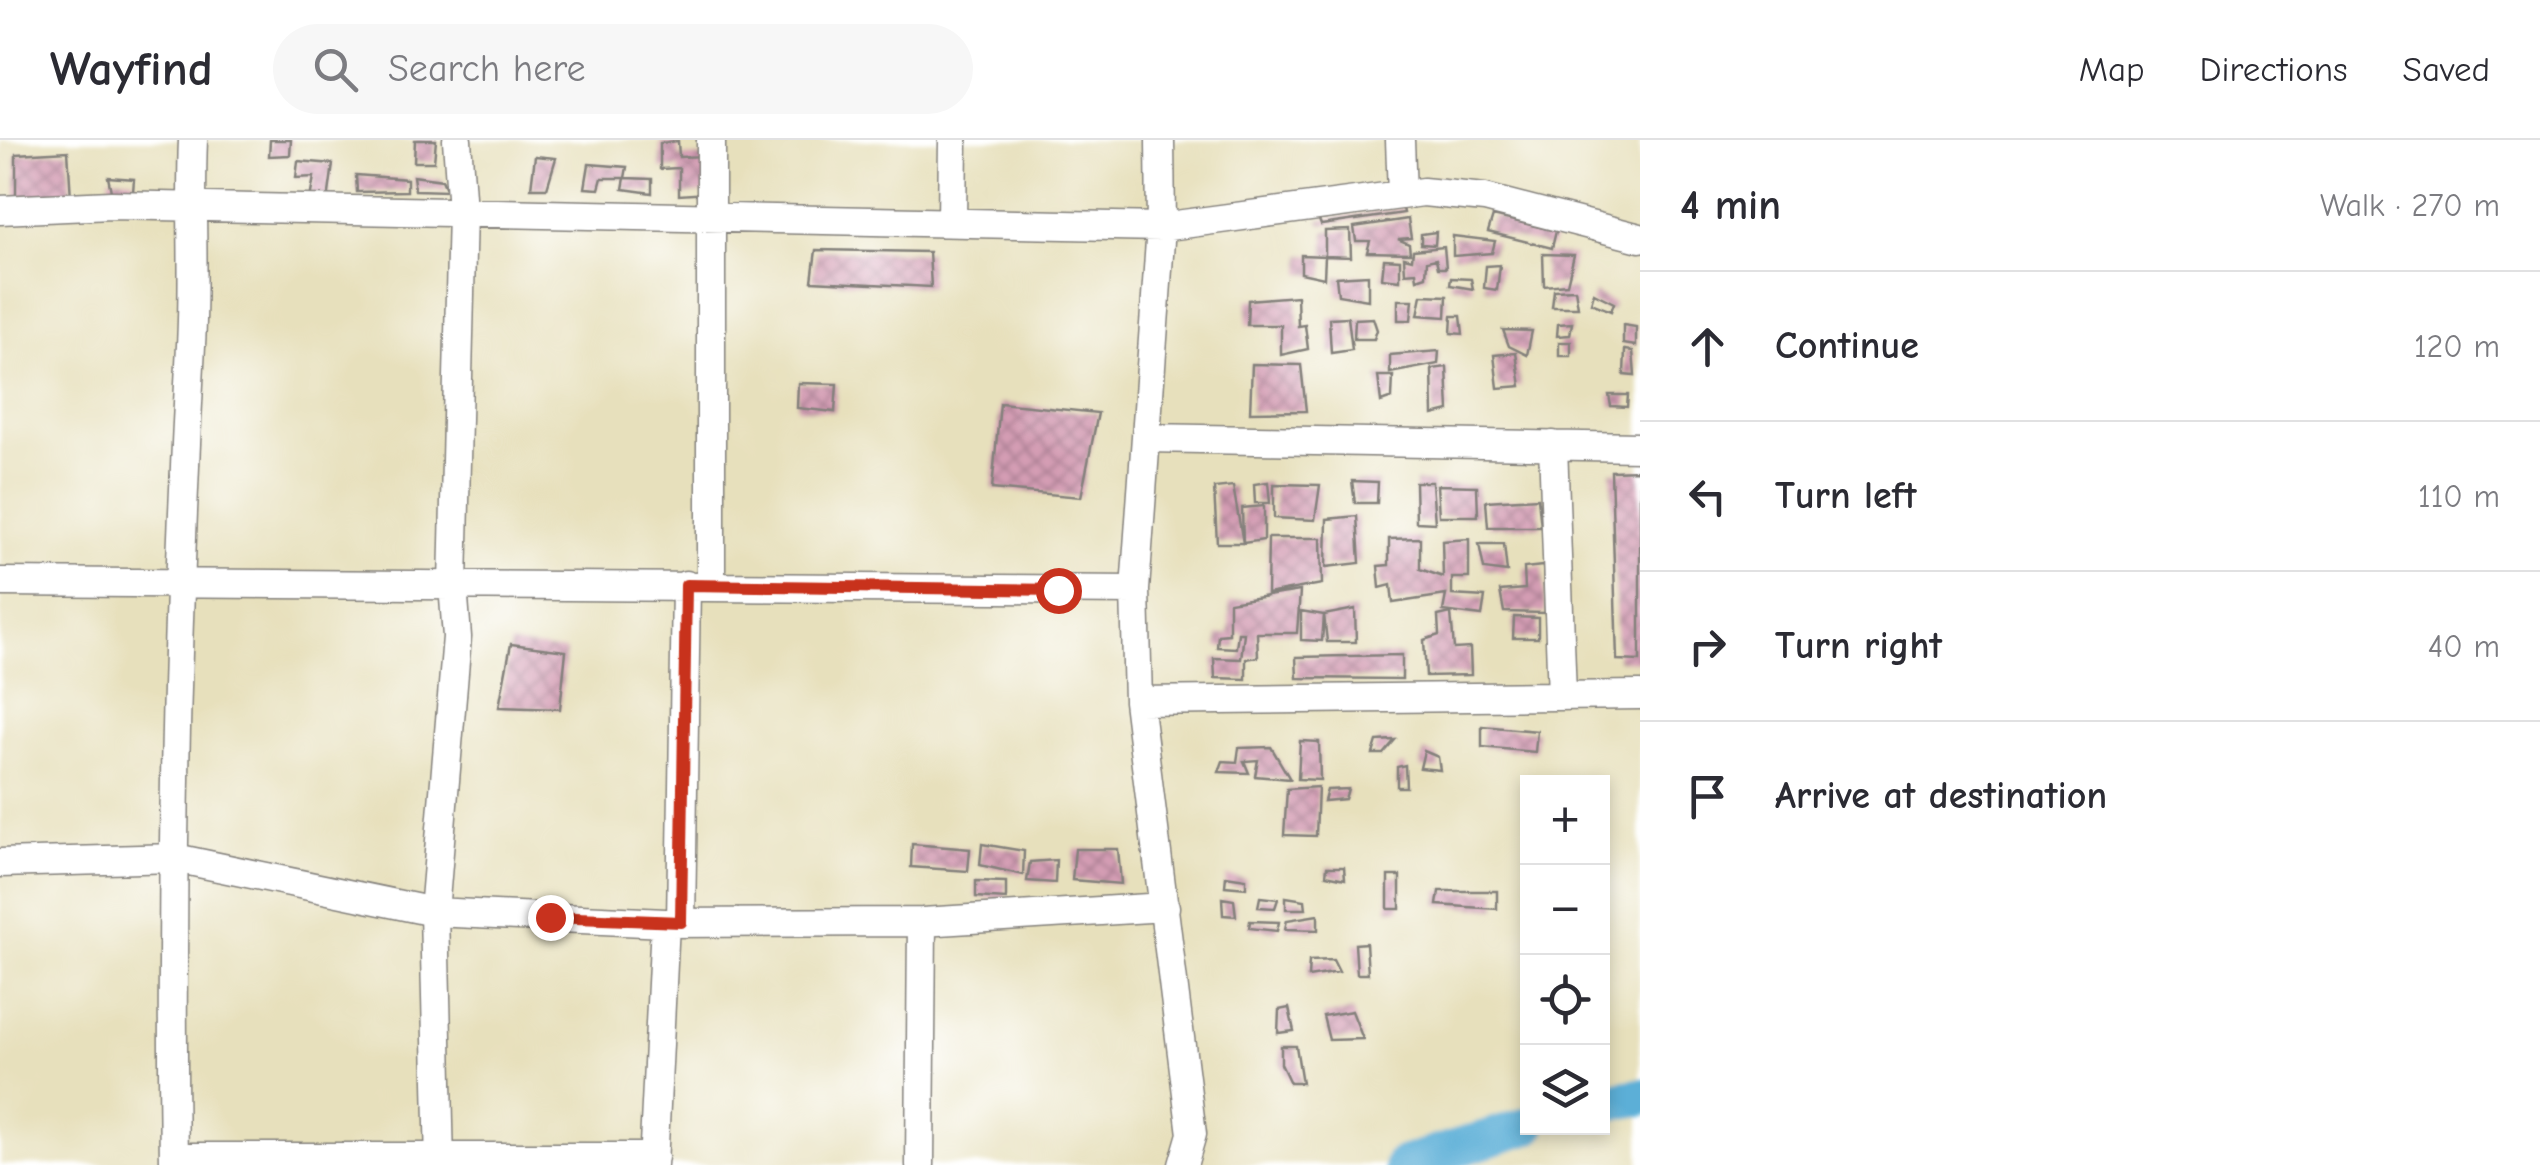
<!DOCTYPE html>
<html lang="en">
<head>
<meta charset="utf-8">
<style>
  body { margin:0; font-family:"Comic Neue",sans-serif; background:#f7f7f7; color:#2b2b33 }
  .controls { position:absolute; right:30px; bottom:30px; display:grid; overflow:hidden; border-radius:0px; box-shadow:0 5px 15px #0003 }
  .controls button { width:90px; height:90px; display:grid; place-items:center; padding:0; border:0; border-bottom:2px solid #e1e1e2; background:#fff; color:#2b2b33; font:50px sans-serif }
  .stop { position:absolute; width:30px; height:30px; margin:-22px; border:8px solid #c8321e; border-radius:50%; background:#fff }
  .stop.end { background:#c8321e; border-color:#fff; box-shadow:0 2px 10px #0008 }
  .list { margin:0; padding:0; list-style:none }
  h2 { display:flex; justify-content:space-between; align-items:center; height:130px; margin:0; padding:0 40px; font-size:42px }
  h2 small { font-size:32px; font-weight:400; color:#7c7c81 }
  .list li { display:grid; grid-template-columns:65px 1fr auto; gap:30px; align-items:center; box-sizing:border-box; height:150px; padding:0 40px; border-top:2px solid #e1e1e2 }
  .list b { display:block; font-size:38px; white-space:nowrap }
  .list em { font-size:32px; font-style:normal; color:#7c7c81 }
  .icon { flex:none; width:55px; height:55px; fill:none; stroke:currentColor; stroke-width:2; stroke-linecap:round; stroke-linejoin:round }
  .map { position:relative; flex:none; width:1640px; height:1025px; overflow:hidden }
  header { display:flex; align-items:center; gap:60px; box-sizing:border-box; height:140px; padding:0 50px; background:#fff; border-bottom:2px solid #e1e1e2 }
  header strong { font-size:48px }
  nav { display:flex; gap:55px; margin-inline-start:auto; font-size:35px }
  .search { width:700px; height:90px; background:#f7f7f7; display:flex; align-items:center; gap:25px; box-sizing:border-box; padding:0 35px; border-radius:55px; color:#7c7c81; font-size:38px }
  main { display:flex }
  aside { flex:1; background:#fff }
  .map>svg:first-child { display:block }
  .lines { fill:none; stroke-linecap:round; stroke-linejoin:round }
  .river { stroke:#5cafd7; stroke-width:38 }
  .building { fill:url(#building-cross-hatch) }
  .minor-casing { stroke:#84817c; stroke-width:31 }
  .minor { stroke:#fff; stroke-width:28 }
  .route { stroke:#c8321e; stroke-width:12 }
</style>
</head>
<body>
<header>
<strong>Wayfind</strong>
<div class="search"><svg class="icon" aria-label="search" viewBox="0 0 24 24"><circle cx="10" cy="10" r="6"/><path d="M15 15l6 6"/></svg>Search here</div>
<nav><a>Map</a><a>Directions</a><a>Saved</a></nav>
</header>
<main>
<div class="map">
<svg width="1640" height="1025" viewBox="0 0 1640 1025">
  <defs>
    <pattern id="building-cross-hatch" width="8" height="8" patternUnits="userSpaceOnUse" patternTransform="scale(2.5)"><rect width="8" height="8" fill="#d49db4"/><path d="M0 0l8 8M0 8l8-8" fill="none" stroke="#ac8094"/></pattern>
  </defs>
  <rect width="100%" height="100%" fill="#fff"/>
  <filter id="ink" filterUnits="userSpaceOnUse"><feTurbulence type="fractalNoise" baseFrequency=".01" numOctaves="2"/><feDisplacementMap in="SourceGraphic" scale="20" xChannelSelector="R" yChannelSelector="G"/><feConvolveMatrix kernelMatrix="1 2 1 2 8 2 1 2 1" color-interpolation-filters="sRGB"/></filter>
  <filter id="wash" filterUnits="userSpaceOnUse"><feTurbulence type="fractalNoise" baseFrequency=".0048" numOctaves="4" result="noise"/><feDisplacementMap in="SourceGraphic" scale="40" xChannelSelector="R" yChannelSelector="G"/><feGaussianBlur stdDeviation="2.25" result="paint"/><feColorMatrix in="noise" values="0 0 0 0 0 0 0 0 0 0 0 0 0 0 0 0 0 1.4 0 .05"/><feComposite in="paint" operator="in"/></filter>
  <g filter="url(#wash)">
    <rect width="100%" height="100%" fill="#e7e0bc"/>
    <g class="lines">
      <path class="river" d="M 1602,963 L 1640,957
        M 1403,1025 L 1528,986"/>
    </g>
    <g id="blocks">
      <path class="building" d="M 270,0 L 291,0 L 290,15 L 269,16 Z
        M 415,0 L 436,0 L 434,22 L 414,22 Z
        M 678,1 L 679,17 L 707,16 L 708,53 L 679,55 L 679,28 L 660,29 L 660,3 Z
        M 68,11 L 71,58 L 16,61 L 16,14 Z
        M 535,16 L 556,18 L 547,48 L 531,48 Z
        M 298,21 L 333,24 L 328,61 L 310,59 L 314,37 L 296,38 Z
        M 589,24 L 627,27 L 625,38 L 652,39 L 652,53 L 623,49 L 625,38 L 602,38 L 599,49 L 585,48 Z
        M 356,35 L 407,39 L 407,51 L 357,52 Z
        M 413,36 L 442,40 L 447,51 L 415,50 Z
        M 108,37 L 134,39 L 133,52 L 111,51 Z
        M 1403,68 L 1404,73 L 1321,85 L 1319,80 Z
        M 1493,76 L 1556,91 L 1552,108 L 1488,92 Z
        M 1408,79 L 1411,98 L 1398,99 L 1409,104 L 1410,113 L 1367,112 L 1370,101 L 1356,101 L 1354,87 Z
        M 1350,90 L 1351,117 L 1325,116 L 1325,91 Z
        M 1436,92 L 1435,105 L 1421,104 L 1421,94 Z
        M 1453,96 L 1495,101 L 1492,113 L 1453,116 Z
        M 1444,107 L 1446,128 L 1438,128 L 1436,119 L 1427,121 L 1426,136 L 1417,139 L 1416,132 L 1405,133 L 1404,117 L 1412,119 L 1413,110 Z
        M 816,110 L 929,112 L 931,147 L 812,141 Z
        M 1543,114 L 1574,115 L 1567,144 L 1544,146 Z
        M 1301,115 L 1325,116 L 1324,138 L 1301,133 Z
        M 1384,119 L 1400,120 L 1400,140 L 1382,138 Z
        M 1500,125 L 1497,150 L 1484,148 L 1486,126 Z
        M 1368,135 L 1368,160 L 1338,155 L 1336,137 Z
        M 1451,138 L 1471,139 L 1473,149 L 1450,145 Z
        M 1575,149 L 1578,167 L 1552,167 L 1554,150 Z
        M 1594,153 L 1614,163 L 1611,171 L 1591,163 Z
        M 1422,155 L 1447,156 L 1446,177 L 1418,175 Z
        M 1297,156 L 1298,186 L 1305,185 L 1308,209 L 1281,215 L 1281,185 L 1247,185 L 1248,160 Z
        M 1398,160 L 1413,160 L 1411,180 L 1398,180 Z
        M 1452,176 L 1461,176 L 1463,194 L 1451,193 Z
        M 1348,177 L 1352,210 L 1331,213 L 1329,178 Z
        M 1373,178 L 1377,190 L 1374,199 L 1354,199 L 1355,179 Z
        M 1572,183 L 1570,195 L 1557,196 L 1558,184 Z
        M 1623,185 L 1636,187 L 1636,206 L 1623,204 Z
        M 1503,190 L 1532,191 L 1527,215 L 1509,206 Z
        M 1559,202 L 1571,202 L 1571,216 L 1559,216 Z
        M 1625,210 L 1633,211 L 1635,236 L 1624,235 Z
        M 1439,211 L 1438,224 L 1390,233 L 1390,215 Z
        M 1516,213 L 1521,246 L 1498,248 L 1494,215 Z
        M 1252,224 L 1301,225 L 1306,271 L 1250,272 Z
        M 1447,227 L 1449,271 L 1433,275 L 1432,229 Z
        M 1378,236 L 1393,236 L 1392,258 L 1381,262 Z
        M 798,243 L 837,244 L 835,272 L 797,268 Z
        M 1609,255 L 1628,255 L 1627,267 L 1611,266 Z
        M 1000,263 L 1098,273 L 1081,357 L 992,349 Z
        M 1640,330 L 1640,521 L 1617,520 L 1611,331 Z
        M 1352,341 L 1378,342 L 1377,363 L 1355,363 Z
        M 1268,342 L 1270,363 L 1255,363 L 1254,344 Z
        M 1415,342 L 1432,342 L 1435,383 L 1416,382 Z
        M 1274,344 L 1320,345 L 1315,380 L 1274,378 Z
        M 1437,345 L 1477,346 L 1478,376 L 1439,376 Z
        M 1233,346 L 1243,403 L 1217,403 L 1214,348 Z
        M 1538,358 L 1541,387 L 1488,387 L 1486,361 Z
        M 1264,366 L 1264,400 L 1243,403 L 1242,368 Z
        M 1357,376 L 1360,423 L 1326,427 L 1327,379 Z
        M 1268,398 L 1321,398 L 1322,444 L 1267,454 Z
        M 1420,398 L 1420,429 L 1443,437 L 1442,401 L 1469,399 L 1469,438 L 1452,438 L 1452,455 L 1485,457 L 1482,476 L 1443,471 L 1446,455 L 1393,463 L 1391,445 L 1380,448 L 1378,426 L 1389,425 L 1389,399 Z
        M 1479,404 L 1504,404 L 1507,432 L 1484,429 Z
        M 1543,426 L 1545,473 L 1504,472 L 1500,451 L 1525,449 L 1524,428 Z
        M 1300,451 L 1297,493 L 1257,493 L 1258,517 L 1246,519 L 1246,539 L 1215,538 L 1214,518 L 1241,519 L 1244,493 L 1238,493 L 1236,508 L 1217,507 L 1218,495 L 1229,494 L 1229,462 Z
        M 1355,469 L 1356,502 L 1327,502 L 1324,475 Z
        M 1301,471 L 1324,475 L 1322,501 L 1301,500 Z
        M 1451,473 L 1454,509 L 1470,508 L 1471,535 L 1426,536 L 1424,500 L 1439,495 L 1438,476 Z
        M 1514,477 L 1538,478 L 1538,498 L 1513,498 Z
        M 511,504 L 566,511 L 560,569 L 499,567 Z
        M 1402,515 L 1402,539 L 1297,538 L 1296,517 Z
        M 1482,586 L 1537,591 L 1535,612 L 1482,607 Z
        M 1395,600 L 1383,614 L 1373,614 L 1377,601 Z
        M 1300,601 L 1319,602 L 1320,640 L 1298,639 Z
        M 1271,607 L 1290,639 L 1255,636 L 1258,620 L 1244,621 L 1249,633 L 1219,632 L 1223,621 L 1237,622 L 1239,608 Z
        M 1424,611 L 1438,617 L 1440,630 L 1420,628 Z
        M 1405,625 L 1406,647 L 1397,647 L 1397,627 Z
        M 1318,647 L 1316,696 L 1284,695 L 1287,649 Z
        M 1348,649 L 1345,659 L 1324,661 L 1327,650 Z
        M 912,704 L 970,709 L 968,731 L 911,727 Z
        M 982,704 L 1024,711 L 1023,735 L 980,725 Z
        M 1075,709 L 1118,709 L 1121,744 L 1072,740 Z
        M 1056,720 L 1055,743 L 1027,741 L 1030,722 Z
        M 1327,727 L 1344,727 L 1345,739 L 1326,735 Z
        M 1226,736 L 1246,739 L 1246,748 L 1225,746 Z
        M 1388,736 L 1400,736 L 1400,769 L 1388,769 Z
        M 976,741 L 1006,742 L 1006,759 L 976,757 Z
        M 1439,751 L 1497,751 L 1497,769 L 1437,765 Z
        M 1260,757 L 1278,759 L 1275,768 L 1258,767 Z
        M 1286,757 L 1305,760 L 1306,769 L 1286,769 Z
        M 1222,758 L 1234,760 L 1236,776 L 1223,775 Z
        M 1318,775 L 1318,790 L 1285,789 L 1287,780 Z
        M 1250,781 L 1279,782 L 1277,791 L 1249,788 Z
        M 1366,803 L 1368,834 L 1357,834 L 1355,804 Z
        M 1333,820 L 1339,832 L 1308,837 L 1309,821 Z
        M 1289,868 L 1294,891 L 1278,893 L 1279,870 Z
        M 1352,871 L 1363,899 L 1329,900 L 1323,876 Z
        M 1281,906 L 1296,906 L 1302,943 L 1290,943 L 1281,924 Z"/>
    </g>
  </g>
  <g filter="url(#ink)">
    <use href="#blocks" fill-opacity="0" stroke="#84817c" stroke-width="2.5"/>
    <g class="lines">
      <defs>
        <path id="minor" d="M 1160,0 L 1161,87 L 1135,450 L 1138,561 L 1192,994 L 1183,1025
          M 1400,0 L 1402,55
          M 0,70 L 111,65 L 1161,87 L 1423,52 L 1485,58 L 1640,98
          M 952,81 L 953,0
          M 1147,298 L 1640,307
          M 1553,305 L 1562,556
          M 0,442 L 1135,450
          M 711,445 L 711,0
          M 1138,561 L 1640,555
          M 0,723 L 175,718 L 434,772 L 665,783 L 922,782 L 1165,767
          M 681,783 L 686,445
          M 174,1017 L 654,1017
          M 174,1025 C 170,752 176,478 191,205 C 195,137 190,68 193,0
          M 440,1025 L 434,772 L 457,497 L 453,445 L 462,71 L 457,0
          M 653,1025 L 665,783
          M 920,1025 L 922,782"/>
      </defs>
      <use href="#minor" class="minor-casing"/>
      <use href="#minor" class="minor"/>
    </g>
  </g>
  <g class="lines" filter="url(#ink)">
    <path class="route" d="M 550,777 L 681,782 L 686,445 L 1058,450"/>
  </g>
</svg>
<div class="controls">
<button>+</button>
<button>−</button>
<button><svg class="icon" aria-label="locate" viewBox="0 0 24 24"><circle cx="12" cy="12" r="6"/><path d="M12 2v4M12 18v4M2 12h4M18 12h4"/></svg></button>
<button><svg class="icon" aria-label="layers" viewBox="0 0 24 24"><path d="M12 4l9 5-9 5-9-5zM3 14l9 5 9-5"/></svg></button>
</div>
<div class="stop" style="left:1058px;top:450px"></div>
<div class="stop end" style="left:550px;top:777px"></div>
</div>
<aside>
<h2>4 min<small>Walk · 270 m</small></h2>
<ul class="list">
<li><svg class="icon" aria-label="ahead" viewBox="0 0 24 24"><path d="M12 20V5M6 11l6-6 6 6"/></svg><div><b>Continue</b></div><em>120 m</em></li>
<li><svg class="icon" aria-label="left" viewBox="0 0 24 24"><path d="M17 20v-9H6M10 6l-5 5 5 5"/></svg><div><b>Turn left</b></div><em>110 m</em></li>
<li><svg class="icon" aria-label="right" viewBox="0 0 24 24"><path d="M7 20v-9h11M14 6l5 5-5 5"/></svg><div><b>Turn right</b></div><em>40 m</em></li>
<li><svg class="icon" aria-label="arrive" viewBox="0 0 24 24"><path d="M6 21V4h12l-3 4 3 4H6"/></svg><div><b>Arrive at destination</b></div></li>
</ul>
</aside>
</main>
</body>
</html>
